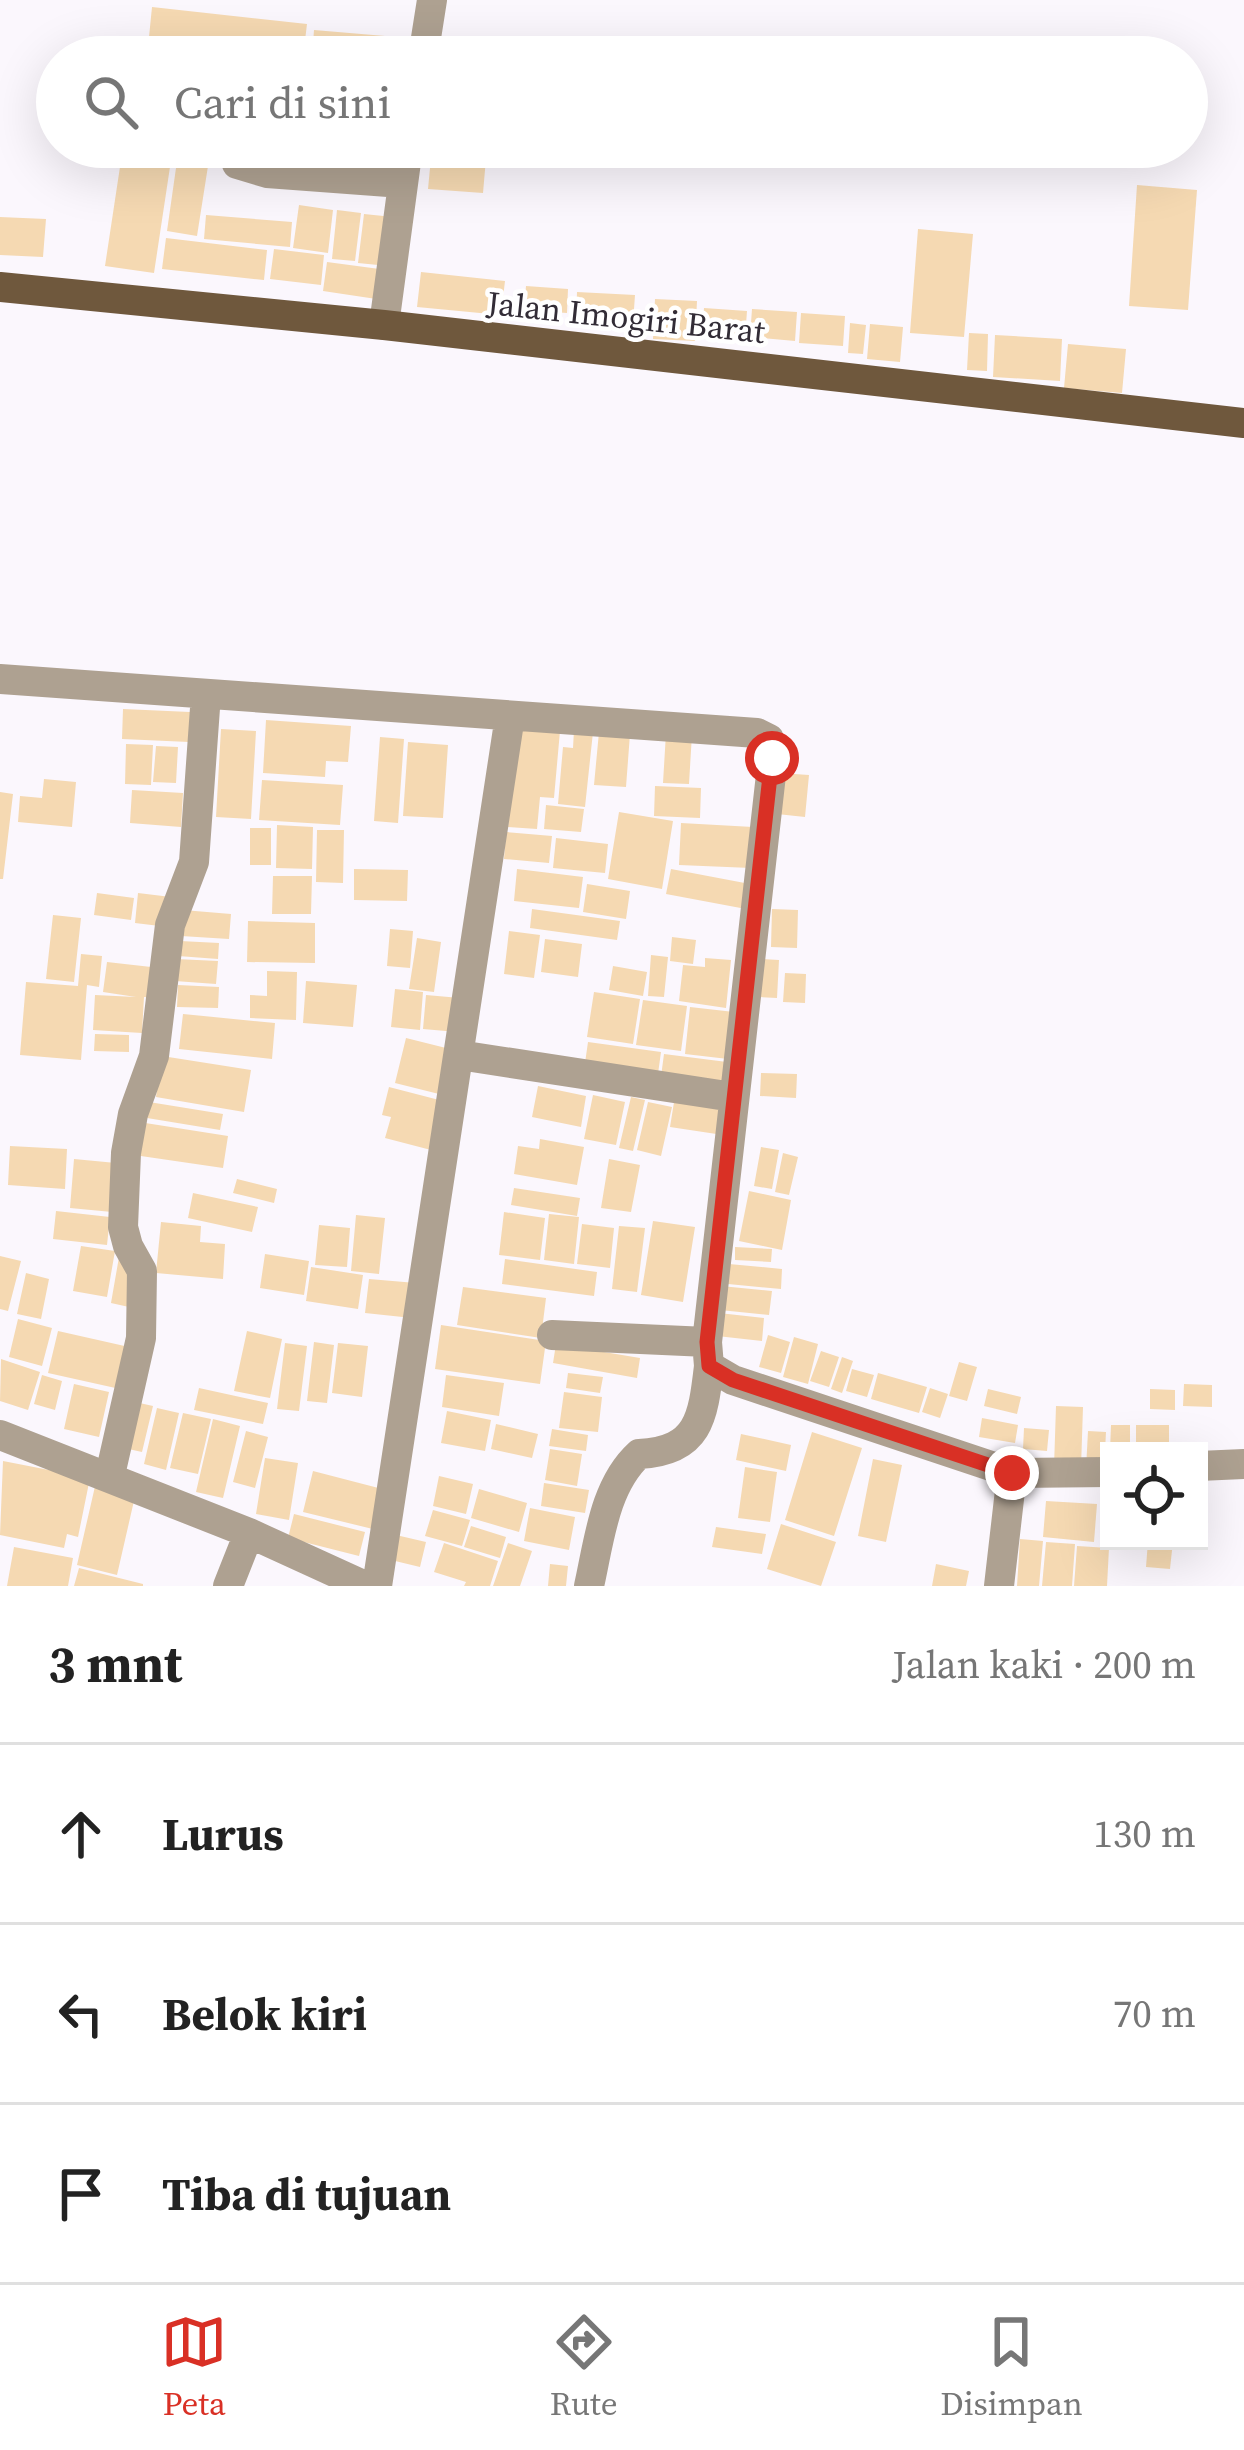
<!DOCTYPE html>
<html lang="id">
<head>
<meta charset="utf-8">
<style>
  body { margin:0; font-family:"Source Serif 4",serif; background:#f2f2f2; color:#222 }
  .controls { position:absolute; right:36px; bottom:36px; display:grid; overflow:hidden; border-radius:0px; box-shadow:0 12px 48px #0002 }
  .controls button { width:108px; height:108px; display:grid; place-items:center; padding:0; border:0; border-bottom:3px solid #e0e0e0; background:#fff; color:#222; font:60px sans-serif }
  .stop { position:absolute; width:36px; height:36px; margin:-27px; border:9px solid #d93025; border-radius:50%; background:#fff }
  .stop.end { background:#d93025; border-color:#fff; box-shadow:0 3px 12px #0008 }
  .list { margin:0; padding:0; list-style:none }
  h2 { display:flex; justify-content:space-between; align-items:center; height:156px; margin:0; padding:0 48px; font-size:51px }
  h2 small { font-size:39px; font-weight:400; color:#767676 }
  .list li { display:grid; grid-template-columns:78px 1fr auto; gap:36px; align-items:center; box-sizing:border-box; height:180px; padding:0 48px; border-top:3px solid #e0e0e0 }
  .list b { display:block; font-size:45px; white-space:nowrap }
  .list em { font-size:39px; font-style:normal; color:#767676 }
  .icon { flex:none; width:66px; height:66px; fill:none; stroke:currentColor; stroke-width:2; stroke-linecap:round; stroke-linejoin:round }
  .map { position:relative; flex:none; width:1244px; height:1586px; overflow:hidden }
  .search { position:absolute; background:#fff; box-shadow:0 12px 48px #0002; left:36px; right:36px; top:36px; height:132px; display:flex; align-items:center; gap:30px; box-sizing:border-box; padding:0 42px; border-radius:66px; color:#767676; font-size:45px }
  .sheet { height:696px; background:#fff }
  nav { display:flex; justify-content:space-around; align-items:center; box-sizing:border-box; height:168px; border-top:3px solid #e0e0e0; background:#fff; font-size:33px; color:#767676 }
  nav a { display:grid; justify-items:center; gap:6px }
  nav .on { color:#d93025 }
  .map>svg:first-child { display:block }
  .building { fill:#f5d9b2 }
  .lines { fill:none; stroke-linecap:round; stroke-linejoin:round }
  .minor { stroke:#aea191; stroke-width:30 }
  .major { stroke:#6f583d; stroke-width:30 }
  .route { stroke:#d93025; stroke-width:15 }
  .labels { text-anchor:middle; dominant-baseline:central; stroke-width:9; stroke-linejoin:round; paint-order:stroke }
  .street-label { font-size:33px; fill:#322c36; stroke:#fff }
</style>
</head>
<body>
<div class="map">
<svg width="1244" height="1586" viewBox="0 0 1244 1586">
  <rect width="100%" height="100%" fill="#fbf7fd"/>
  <path class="building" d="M 152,7 L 307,24 L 303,57 L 147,57 Z
    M 314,30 L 385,36 L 384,57 L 312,57 Z
    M 123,147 L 173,147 L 154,273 L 105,266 Z
    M 179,147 L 211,147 L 197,236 L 167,231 Z
    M 249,147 L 323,147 L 320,167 L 248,160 Z
    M 326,147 L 400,151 L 397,176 L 323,169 Z
    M 432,147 L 487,147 L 483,193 L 428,189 Z
    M 1137,185 L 1197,190 L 1188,310 L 1129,306 Z
    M 299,205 L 333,210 L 328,253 L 293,248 Z
    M 337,210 L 361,213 L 355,261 L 332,259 Z
    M 364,214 L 393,217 L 388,266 L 358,263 Z
    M 206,215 L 292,222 L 290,247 L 204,239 Z
    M 0,217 L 46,219 L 43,257 L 0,255 Z
    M 918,229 L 973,234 L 964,337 L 910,333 Z
    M 166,238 L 267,250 L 264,280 L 162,269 Z
    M 274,249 L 324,255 L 321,285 L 270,279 Z
    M 327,262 L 387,270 L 383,300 L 323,291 Z
    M 421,272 L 505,281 L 501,315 L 417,307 Z
    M 526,286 L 568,289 L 567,313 L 524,310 Z
    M 577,292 L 635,295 L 633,323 L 576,320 Z
    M 655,299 L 697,301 L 695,341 L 653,339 Z
    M 704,308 L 747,311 L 745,338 L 702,335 Z
    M 752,309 L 797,312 L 795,341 L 750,337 Z
    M 801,313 L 845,316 L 843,346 L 799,343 Z
    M 850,323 L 866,325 L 863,354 L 848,353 Z
    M 870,324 L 903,327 L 900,362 L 867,359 Z
    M 969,333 L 988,334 L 987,371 L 967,370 Z
    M 995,335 L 1062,339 L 1060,381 L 993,377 Z
    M 1068,344 L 1126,349 L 1122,393 L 1064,388 Z
    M 123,709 L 190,712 L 189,742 L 122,739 Z
    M 266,720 L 351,726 L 348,762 L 326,761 L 325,777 L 263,773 Z
    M 518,727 L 560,731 L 554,798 L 540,797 L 537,829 L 508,827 Z
    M 221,729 L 256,731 L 251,819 L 216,817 Z
    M 574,730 L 593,732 L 585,807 L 558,804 L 563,747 L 573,748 Z
    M 599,732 L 630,734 L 626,787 L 594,785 Z
    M 666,733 L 692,734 L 689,784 L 663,783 Z
    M 380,737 L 404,739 L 398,823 L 374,821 Z
    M 408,742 L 448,745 L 443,818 L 403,816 Z
    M 126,744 L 153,745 L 151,785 L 125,784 Z
    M 156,746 L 178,747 L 176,783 L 153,782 Z
    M 780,773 L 809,775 L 805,817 L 777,814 Z
    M 44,779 L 76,782 L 72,827 L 18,822 L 20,796 L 42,798 Z
    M 262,780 L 343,785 L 340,825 L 259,820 Z
    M 655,786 L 701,788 L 700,818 L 654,816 Z
    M 132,790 L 183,793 L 181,827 L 130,823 Z
    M 0,792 L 13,794 L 3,879 L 0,879 Z
    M 546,805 L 584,809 L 581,832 L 544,829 Z
    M 619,812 L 673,821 L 662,889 L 608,879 Z
    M 681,823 L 753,827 L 751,868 L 679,865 Z
    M 277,825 L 313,827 L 312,869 L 276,868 Z
    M 250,828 L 271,828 L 271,865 L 250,865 Z
    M 317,830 L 344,830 L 343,883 L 316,882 Z
    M 506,832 L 552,836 L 549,863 L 504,859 Z
    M 556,838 L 608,844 L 605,873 L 553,868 Z
    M 354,869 L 408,870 L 407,901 L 354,900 Z
    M 517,869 L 583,877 L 579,908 L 514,901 Z
    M 671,869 L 750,884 L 746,909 L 666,894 Z
    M 273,876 L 312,876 L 311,914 L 272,914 Z
    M 587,884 L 630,891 L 626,919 L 583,912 Z
    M 97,893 L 134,898 L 131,920 L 94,915 Z
    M 138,893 L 171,897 L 168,927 L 135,923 Z
    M 532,909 L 620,921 L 617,940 L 530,928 Z
    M 772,909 L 798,910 L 797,948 L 771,947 Z
    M 183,910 L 231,914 L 229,939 L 181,936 Z
    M 53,915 L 81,918 L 74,982 L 46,979 Z
    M 248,921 L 315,923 L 315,963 L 247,962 Z
    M 390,929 L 413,931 L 410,968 L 387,966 Z
    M 509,931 L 540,935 L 534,978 L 504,974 Z
    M 672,937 L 696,940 L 693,964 L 670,961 Z
    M 417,938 L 441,942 L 434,992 L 409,989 Z
    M 545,939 L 582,944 L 578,977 L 541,972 Z
    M 180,941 L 219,943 L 218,959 L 178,956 Z
    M 81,954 L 102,956 L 99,987 L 87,985 L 81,1060 L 20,1055 L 26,982 L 78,986 Z
    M 651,955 L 668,957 L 664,997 L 648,996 Z
    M 705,958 L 731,960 L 726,1008 L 679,1001 L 683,965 L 705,967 Z
    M 176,959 L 218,961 L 216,984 L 175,981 Z
    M 760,959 L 779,960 L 777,998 L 758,997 Z
    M 107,962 L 160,968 L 157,998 L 144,997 L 142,1033 L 93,1030 L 95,995 L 136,997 L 103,992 Z
    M 613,966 L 647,972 L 643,996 L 609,990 Z
    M 267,971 L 297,972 L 296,1020 L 250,1018 L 250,995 L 267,996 Z
    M 785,973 L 806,974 L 805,1003 L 783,1002 Z
    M 306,981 L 357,985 L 353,1027 L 303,1023 Z
    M 178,985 L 219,987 L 218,1008 L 177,1007 Z
    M 395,989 L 423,992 L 420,1030 L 391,1027 Z
    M 594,992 L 640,999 L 633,1044 L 587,1037 Z
    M 426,995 L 460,998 L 457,1032 L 423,1029 Z
    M 643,1000 L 687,1006 L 681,1051 L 636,1045 Z
    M 690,1007 L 734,1012 L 728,1059 L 685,1054 Z
    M 183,1014 L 275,1023 L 272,1059 L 179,1049 Z
    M 95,1034 L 129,1035 L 129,1052 L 94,1051 Z
    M 406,1038 L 454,1050 L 443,1095 L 395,1083 Z
    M 588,1042 L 661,1052 L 657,1081 L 584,1070 Z
    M 664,1054 L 727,1062 L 724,1092 L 660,1084 Z
    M 162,1056 L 251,1070 L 244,1112 L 156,1097 Z
    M 761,1073 L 797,1074 L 796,1098 L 760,1096 Z
    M 538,1086 L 586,1096 L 581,1127 L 532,1117 Z
    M 389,1087 L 443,1101 L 431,1150 L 385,1138 L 391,1117 L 382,1115 Z
    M 593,1095 L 625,1102 L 616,1145 L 584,1139 Z
    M 675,1096 L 728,1105 L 723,1135 L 670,1127 Z
    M 631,1097 L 645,1100 L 633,1151 L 619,1148 Z
    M 149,1102 L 223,1114 L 220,1130 L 147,1118 Z
    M 648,1102 L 672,1107 L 661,1156 L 637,1150 Z
    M 139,1122 L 228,1136 L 223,1168 L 134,1155 Z
    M 540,1139 L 584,1147 L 577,1185 L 514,1174 L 518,1146 L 539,1149 Z
    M 10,1146 L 67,1149 L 65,1189 L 8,1185 Z
    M 761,1147 L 779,1150 L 772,1189 L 754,1186 Z
    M 783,1153 L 798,1157 L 789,1195 L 775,1192 Z
    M 74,1159 L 116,1163 L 112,1212 L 70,1208 Z
    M 609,1159 L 640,1165 L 631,1212 L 601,1208 Z
    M 237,1179 L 277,1189 L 274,1203 L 233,1193 Z
    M 514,1188 L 580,1198 L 577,1216 L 511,1205 Z
    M 749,1191 L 791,1200 L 782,1250 L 739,1241 Z
    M 193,1193 L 258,1207 L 252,1232 L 188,1218 Z
    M 56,1211 L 110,1217 L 107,1245 L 53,1239 Z
    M 504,1212 L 545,1218 L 540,1260 L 499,1255 Z
    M 549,1214 L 579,1217 L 574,1264 L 544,1260 Z
    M 356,1215 L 385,1218 L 379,1274 L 351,1271 Z
    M 653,1221 L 695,1227 L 683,1302 L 641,1295 Z
    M 161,1222 L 201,1226 L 200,1242 L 225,1244 L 223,1279 L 156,1273 Z
    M 582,1224 L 614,1228 L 610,1268 L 577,1264 Z
    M 319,1225 L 350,1228 L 347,1267 L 315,1265 Z
    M 619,1226 L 645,1228 L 637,1292 L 612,1289 Z
    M 81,1246 L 115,1251 L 107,1297 L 73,1291 Z
    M 735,1247 L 772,1249 L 771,1262 L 735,1260 Z
    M 265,1254 L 309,1261 L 304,1295 L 260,1288 Z
    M 0,1256 L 21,1261 L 8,1311 L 0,1309 Z
    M 119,1257 L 137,1260 L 129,1307 L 111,1303 Z
    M 505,1259 L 597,1272 L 594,1296 L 502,1284 Z
    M 729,1264 L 782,1269 L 781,1289 L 728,1284 Z
    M 311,1267 L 363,1275 L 358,1309 L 306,1301 Z
    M 26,1273 L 49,1279 L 41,1319 L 17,1314 Z
    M 369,1279 L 416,1283 L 412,1318 L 365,1313 Z
    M 721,1286 L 772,1291 L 769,1315 L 720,1310 Z
    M 463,1287 L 546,1298 L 541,1338 L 457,1325 Z
    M 719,1313 L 764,1318 L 762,1341 L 717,1336 Z
    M 18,1319 L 52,1328 L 42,1366 L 9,1357 Z
    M 441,1325 L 546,1341 L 540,1384 L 435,1369 Z
    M 58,1331 L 129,1347 L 120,1389 L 48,1373 Z
    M 247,1331 L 282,1339 L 270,1398 L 234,1391 Z
    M 768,1335 L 790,1342 L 781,1373 L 759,1367 Z
    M 794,1337 L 818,1344 L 808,1384 L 783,1377 Z
    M 314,1342 L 334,1345 L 327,1403 L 307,1401 Z
    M 285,1343 L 307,1346 L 299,1411 L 277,1409 Z
    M 338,1343 L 368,1346 L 362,1397 L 332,1393 Z
    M 556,1344 L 640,1358 L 637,1378 L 553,1363 Z
    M 821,1351 L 839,1357 L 829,1387 L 810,1381 Z
    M 842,1357 L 853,1361 L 842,1393 L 831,1389 Z
    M 1,1359 L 40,1372 L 28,1410 L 0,1401 Z
    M 959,1362 L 977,1367 L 967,1401 L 949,1396 Z
    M 852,1369 L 874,1375 L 867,1397 L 846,1391 Z
    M 568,1373 L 603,1377 L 600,1393 L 566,1388 Z
    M 878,1373 L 927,1387 L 919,1413 L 871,1399 Z
    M 42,1375 L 62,1381 L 55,1410 L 34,1404 Z
    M 446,1375 L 504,1383 L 499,1416 L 442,1407 Z
    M 74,1384 L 109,1392 L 99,1437 L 64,1429 Z
    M 1184,1384 L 1212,1385 L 1212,1407 L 1183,1406 Z
    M 199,1388 L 268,1403 L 263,1424 L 194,1410 Z
    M 930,1388 L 948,1394 L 940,1418 L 922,1412 Z
    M 988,1389 L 1021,1397 L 1017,1414 L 984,1406 Z
    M 1150,1389 L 1175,1390 L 1175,1410 L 1150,1409 Z
    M 564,1392 L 602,1397 L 598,1432 L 559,1428 Z
    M 135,1402 L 153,1406 L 142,1452 L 124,1448 Z
    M 1056,1406 L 1083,1407 L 1081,1468 L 1054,1467 Z
    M 157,1408 L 179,1413 L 166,1470 L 144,1464 Z
    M 447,1411 L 491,1420 L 485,1451 L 441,1443 Z
    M 183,1413 L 211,1419 L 198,1474 L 170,1468 Z
    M 982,1418 L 1018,1425 L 1015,1443 L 979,1437 Z
    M 213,1419 L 240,1426 L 223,1498 L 196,1492 Z
    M 496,1424 L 538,1434 L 532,1458 L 491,1449 Z
    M 1111,1425 L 1130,1425 L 1130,1451 L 1110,1451 Z
    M 1136,1425 L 1169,1425 L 1169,1451 L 1136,1451 Z
    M 1024,1428 L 1049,1430 L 1047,1451 L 1023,1449 Z
    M 552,1429 L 588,1435 L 586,1451 L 549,1446 Z
    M 246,1431 L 268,1437 L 255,1488 L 233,1482 Z
    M 1088,1431 L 1106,1432 L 1104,1469 L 1086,1469 Z
    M 812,1432 L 862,1448 L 834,1536 L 785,1520 Z
    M 741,1434 L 791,1445 L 786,1471 L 736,1460 Z
    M 550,1449 L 582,1454 L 577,1486 L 545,1480 Z
    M 265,1458 L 298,1463 L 289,1520 L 256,1514 Z
    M 873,1459 L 902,1465 L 886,1542 L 858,1536 Z
    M 3,1461 L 90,1478 L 78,1537 L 67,1534 L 64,1548 L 0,1535 Z
    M 745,1467 L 777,1472 L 770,1522 L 738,1518 Z
    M 313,1471 L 390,1491 L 381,1531 L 303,1512 Z
    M 439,1476 L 473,1484 L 466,1514 L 433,1506 Z
    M 96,1482 L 136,1492 L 117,1575 L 77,1565 Z
    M 544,1483 L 589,1490 L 585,1513 L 541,1506 Z
    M 479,1489 L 527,1503 L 519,1532 L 471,1518 Z
    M 1046,1501 L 1097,1504 L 1094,1542 L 1043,1537 Z
    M 530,1508 L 575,1517 L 569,1550 L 524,1541 Z
    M 433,1510 L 470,1520 L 462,1546 L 425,1536 Z
    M 294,1514 L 365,1532 L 359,1556 L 288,1538 Z
    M 781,1524 L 836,1542 L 821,1586 L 767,1569 Z
    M 471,1526 L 506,1537 L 500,1558 L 464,1547 Z
    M 716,1527 L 766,1534 L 762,1554 L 712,1547 Z
    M 396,1535 L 426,1542 L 420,1567 L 391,1560 Z
    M 1020,1539 L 1043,1541 L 1039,1586 L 1017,1586 Z
    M 1148,1541 L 1173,1541 L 1170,1569 L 1146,1567 Z
    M 1046,1542 L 1075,1544 L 1072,1586 L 1042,1586 Z
    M 444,1543 L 498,1561 L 490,1586 L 464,1586 L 466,1582 L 434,1572 Z
    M 508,1543 L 532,1551 L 520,1586 L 493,1586 Z
    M 1077,1546 L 1109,1548 L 1107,1586 L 1074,1586 Z
    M 14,1547 L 73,1558 L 68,1586 L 7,1586 Z
    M 550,1564 L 568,1566 L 566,1586 L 548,1586 Z
    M 936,1564 L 969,1571 L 966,1586 L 932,1586 Z
    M 79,1568 L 143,1584 L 143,1586 L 74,1586 Z"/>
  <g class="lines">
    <path class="minor" d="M 423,57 L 432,0
      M 237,164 L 267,173 L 402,183
      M 384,325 L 408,147
      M 0,679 L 757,733 L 769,739 L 773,757 L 707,1342 L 709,1366 L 733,1380 L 1012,1473 L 1109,1472
      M 459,1055 L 733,1097
      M 552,1335 L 707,1342
      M 0,1435 L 249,1533 L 365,1586
      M 1199,1466 L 1244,1464
      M 110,1475 L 141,1338 L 142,1271 L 128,1246 L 123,1227 L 126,1153 L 133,1114 L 154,1056 L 170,925 L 194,862 L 206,694
      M 228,1586 L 249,1533
      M 377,1586 L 510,716
      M 589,1586 C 599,1542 604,1486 639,1454 C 699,1451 703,1418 709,1366
      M 999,1586 L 1012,1473"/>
    <path class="major" d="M 0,287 L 384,325 L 1244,423"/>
  </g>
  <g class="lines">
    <path class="route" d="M 772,758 L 707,1342 L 709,1366 L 733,1380 L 1012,1473"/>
  </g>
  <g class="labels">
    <g class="street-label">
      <text transform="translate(626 317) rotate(6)">Jalan Imogiri Barat</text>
    </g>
  </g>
</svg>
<div class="controls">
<button><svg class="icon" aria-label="locate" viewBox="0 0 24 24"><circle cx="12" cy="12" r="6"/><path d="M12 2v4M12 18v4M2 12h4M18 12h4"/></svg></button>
</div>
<div class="stop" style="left:772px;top:758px"></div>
<div class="stop end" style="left:1012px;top:1473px"></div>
<div class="search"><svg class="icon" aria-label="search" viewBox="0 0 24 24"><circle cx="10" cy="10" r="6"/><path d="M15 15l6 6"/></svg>Cari di sini</div>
</div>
<section class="sheet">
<h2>3 mnt<small>Jalan kaki · 200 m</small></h2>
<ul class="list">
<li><svg class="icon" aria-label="ahead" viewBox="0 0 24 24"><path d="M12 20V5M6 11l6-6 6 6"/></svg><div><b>Lurus</b></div><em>130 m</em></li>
<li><svg class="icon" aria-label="left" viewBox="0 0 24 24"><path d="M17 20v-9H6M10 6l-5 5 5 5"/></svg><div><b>Belok kiri</b></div><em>70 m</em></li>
<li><svg class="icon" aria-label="arrive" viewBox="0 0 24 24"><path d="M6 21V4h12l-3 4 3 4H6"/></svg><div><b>Tiba di tujuan</b></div></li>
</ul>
</section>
<nav>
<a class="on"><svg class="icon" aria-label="map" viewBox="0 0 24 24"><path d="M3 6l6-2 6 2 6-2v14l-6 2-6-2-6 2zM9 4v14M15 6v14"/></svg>Peta</a>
<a><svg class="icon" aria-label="directions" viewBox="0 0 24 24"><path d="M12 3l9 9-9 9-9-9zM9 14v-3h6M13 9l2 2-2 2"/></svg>Rute</a>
<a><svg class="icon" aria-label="saved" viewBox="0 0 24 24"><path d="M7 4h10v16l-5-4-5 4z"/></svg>Disimpan</a>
</nav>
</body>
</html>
